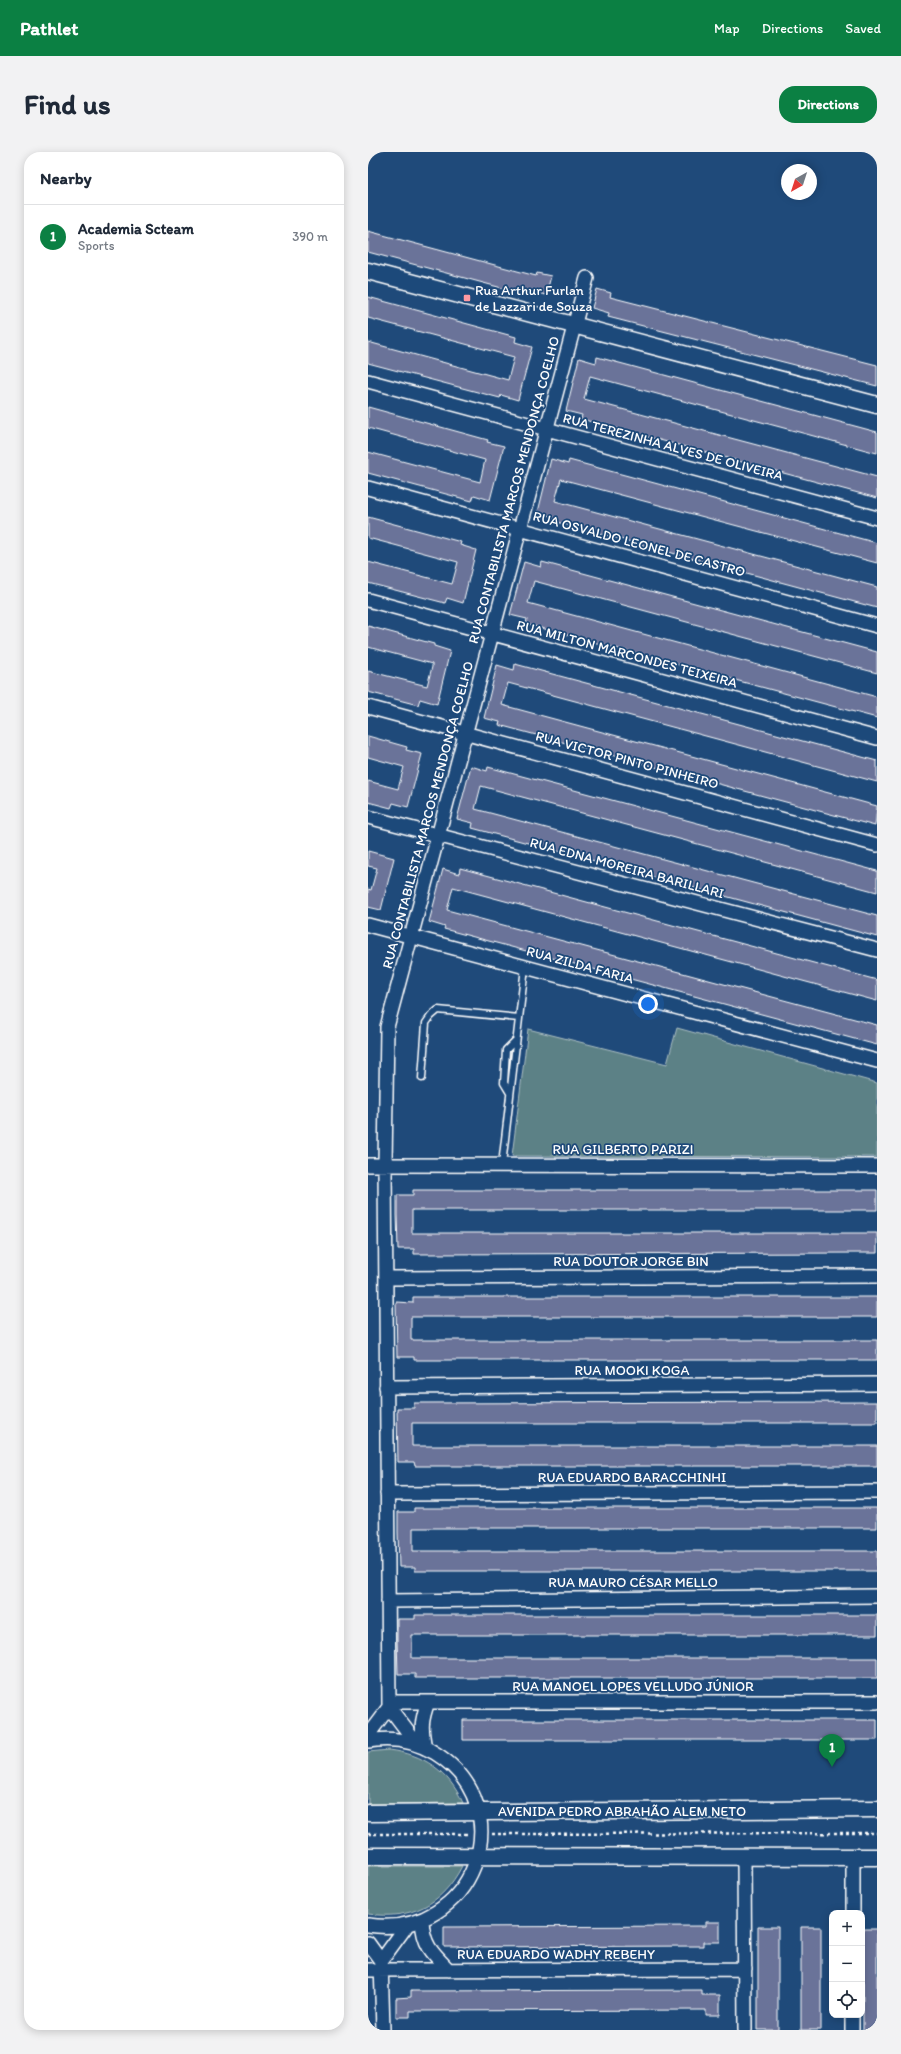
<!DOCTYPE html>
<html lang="en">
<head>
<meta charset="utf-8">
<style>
  body { margin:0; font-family:Itim,sans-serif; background:#f2f2f3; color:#1f2937 }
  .controls { position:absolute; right:12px; bottom:12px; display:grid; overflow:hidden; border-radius:8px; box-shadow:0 2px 10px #0003 }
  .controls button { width:36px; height:36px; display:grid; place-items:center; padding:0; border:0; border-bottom:1px solid #e0e1e3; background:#fff; color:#1f2937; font:20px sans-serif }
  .compass { position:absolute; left:413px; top:12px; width:36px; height:36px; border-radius:50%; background:#fff; box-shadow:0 2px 10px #0003; rotate:219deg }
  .you { position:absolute; left:280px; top:852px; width:14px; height:14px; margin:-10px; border:3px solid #fff; border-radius:50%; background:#1a73e8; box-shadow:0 0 0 6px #1a73e833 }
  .badge { display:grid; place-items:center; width:26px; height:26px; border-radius:50%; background:#0b8043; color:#fff; font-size:13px; font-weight:700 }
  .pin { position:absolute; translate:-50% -33px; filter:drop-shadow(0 1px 2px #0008) }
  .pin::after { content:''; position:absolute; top:21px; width:14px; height:12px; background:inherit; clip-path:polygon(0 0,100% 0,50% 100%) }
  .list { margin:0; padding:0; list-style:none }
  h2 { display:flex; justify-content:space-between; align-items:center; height:52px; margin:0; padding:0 16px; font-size:17px }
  h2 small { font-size:13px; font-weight:400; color:#747a83 }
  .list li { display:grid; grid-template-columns:26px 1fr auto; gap:12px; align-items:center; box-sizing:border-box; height:64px; padding:0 16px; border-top:1px solid #e0e1e3 }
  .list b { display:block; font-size:15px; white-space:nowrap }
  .list p { margin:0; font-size:13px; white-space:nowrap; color:#747a83 }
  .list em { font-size:13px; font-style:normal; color:#747a83 }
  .icon { flex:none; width:22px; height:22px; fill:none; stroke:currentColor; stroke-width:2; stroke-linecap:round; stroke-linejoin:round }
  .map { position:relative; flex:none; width:509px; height:1878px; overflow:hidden; border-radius:16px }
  header { display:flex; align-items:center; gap:24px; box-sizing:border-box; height:56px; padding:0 20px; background:#0b8043; color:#fff }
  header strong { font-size:19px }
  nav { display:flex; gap:22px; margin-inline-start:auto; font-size:14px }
  .intro { display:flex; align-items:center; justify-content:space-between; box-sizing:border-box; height:96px; padding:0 24px }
  h1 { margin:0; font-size:28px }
  .button { padding:10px 18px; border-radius:16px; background:#0b8043; color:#fff; font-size:14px; font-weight:700 }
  main { display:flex; gap:24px; padding:0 24px }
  aside { flex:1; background:#fff; border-radius:16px; box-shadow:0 2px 10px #0003 }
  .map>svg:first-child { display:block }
  .green { fill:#5c8186; stroke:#aec0c2 }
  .building { fill:#6b7399; stroke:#fff }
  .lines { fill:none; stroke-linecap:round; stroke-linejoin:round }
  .service-casing { stroke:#fff; stroke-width:9 }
  .minor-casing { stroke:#fff; stroke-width:16 }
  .tertiary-casing { stroke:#fff; stroke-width:19 }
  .path { stroke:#fff; stroke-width:2.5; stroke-dasharray:3 3; stroke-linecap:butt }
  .service { stroke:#1f4a7a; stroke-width:6 }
  .minor { stroke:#1f4a7a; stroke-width:13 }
  .tertiary { stroke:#1f4a7a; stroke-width:16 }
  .poi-dot { fill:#ff9aa2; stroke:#1f4a7a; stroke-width:1.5 }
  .labels { text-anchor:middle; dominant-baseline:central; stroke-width:3.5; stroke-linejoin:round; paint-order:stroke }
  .poi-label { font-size:14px; fill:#fff; stroke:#1f4a7a; text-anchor:start }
  .street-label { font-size:14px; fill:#fff; stroke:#1f4a7a }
</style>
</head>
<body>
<header>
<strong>Pathlet</strong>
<nav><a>Map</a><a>Directions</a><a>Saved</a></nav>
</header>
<div class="intro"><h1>Find us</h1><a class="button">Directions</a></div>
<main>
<aside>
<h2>Nearby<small></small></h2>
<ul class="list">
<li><span class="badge">1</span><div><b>Academia Scteam</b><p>Sports</p></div><em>390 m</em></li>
</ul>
</aside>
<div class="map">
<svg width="509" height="1878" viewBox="0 0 509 1878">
  <rect width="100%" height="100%" fill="#1f4a7a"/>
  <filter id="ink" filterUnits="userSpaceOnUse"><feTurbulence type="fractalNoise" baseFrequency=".025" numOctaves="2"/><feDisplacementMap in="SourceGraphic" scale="8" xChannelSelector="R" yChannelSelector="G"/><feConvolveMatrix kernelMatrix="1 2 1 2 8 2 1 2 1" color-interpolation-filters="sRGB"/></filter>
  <g filter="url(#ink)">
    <path class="green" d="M 309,876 L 509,931 L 509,1005 L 144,1004 L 160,877 L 299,912 Z
      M 21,1598 C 55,1602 81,1619 95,1651 L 0,1652 L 0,1600 Z
      M 0,1714 L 94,1714 C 74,1753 43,1768 0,1762 Z"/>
    <path class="building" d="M 0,79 L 168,124 L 169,121 L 183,124 L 178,143 L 161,139 L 160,143 L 0,100 Z
      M 229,137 L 243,141 L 242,145 L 509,213 L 509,234 L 240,165 L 241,161 L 224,156 Z
      M 0,145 L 148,185 L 147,190 L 164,195 L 150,248 L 133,243 L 132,246 L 0,211 L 0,190 L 140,228 L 146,205 L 0,166 Z
      M 229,205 L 509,280 L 509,301 L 222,224 L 216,247 L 509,325 L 509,346 L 213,267 L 214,263 L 198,259 L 211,206 L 228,211 Z
      M 0,255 L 120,288 L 119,290 L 136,294 L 122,348 L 106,343 L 104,349 L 0,321 L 0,300 L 112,330 L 117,308 L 0,276 Z
      M 183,307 L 200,312 L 201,308 L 509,391 L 509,411 L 193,327 L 187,349 L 509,435 L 509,456 L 185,369 L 186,365 L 170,360 Z
      M 0,365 L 93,390 L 92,393 L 108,398 L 95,451 L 79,446 L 77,451 L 0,431 L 0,410 L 84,432 L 90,410 L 0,386 Z
      M 156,410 L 173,415 L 174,410 L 509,500 L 509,521 L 166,429 L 160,451 L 509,545 L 509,566 L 158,472 L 159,467 L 142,463 Z
      M 0,474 L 66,492 L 66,494 L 82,499 L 69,552 L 52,547 L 50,553 L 0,540 L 0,519 L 59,534 L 64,515 L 64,512 L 0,495 Z
      M 147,512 L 509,609 L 509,630 L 140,531 L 134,553 L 509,654 L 507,674 L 131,573 L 132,570 L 116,566 L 129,513 L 146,518 Z
      M 0,584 L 39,595 L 38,598 L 54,602 L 40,655 L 25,651 L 23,656 L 0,650 L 0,629 L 30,637 L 36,615 L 0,605 Z
      M 103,614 L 119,619 L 120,615 L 509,719 L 509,740 L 113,634 L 107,657 L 509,764 L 509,785 L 104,676 L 105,671 L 89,667 Z
      M 0,699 L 26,706 L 13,758 L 0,755 L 0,737 L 3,738 L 9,716 L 0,714 Z
      M 92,716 L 509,828 L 509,849 L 85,735 L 79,758 L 509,873 L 509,893 L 76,777 L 77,775 L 61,770 L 75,717 L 91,722 Z
      M 45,1038 L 509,1038 L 509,1058 L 44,1058 L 44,1081 L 509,1081 L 509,1101 L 46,1102 L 46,1097 L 30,1097 L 29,1063 L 29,1043 L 45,1043 Z
      M 45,1145 L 509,1145 L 509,1165 L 43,1165 L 43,1188 L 509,1188 L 509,1208 L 46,1208 L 46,1205 L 29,1205 L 28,1150 L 45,1151 Z
      M 509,1250 L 509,1271 L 44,1271 L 44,1294 L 509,1294 L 509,1314 L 47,1314 L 46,1310 L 30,1310 L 29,1256 L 46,1256 L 46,1251 Z
      M 46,1356 L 509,1356 L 509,1376 L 45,1376 L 45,1399 L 509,1399 L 509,1419 L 47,1419 L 47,1415 L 31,1415 L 30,1380 L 30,1360 L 46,1360 Z
      M 47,1463 L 509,1463 L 509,1483 L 44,1483 L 44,1506 L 509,1506 L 509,1526 L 47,1526 L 47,1522 L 30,1522 L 29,1487 L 29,1467 L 47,1467 Z
      M 95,1568 L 509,1568 L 509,1588 L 95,1588 Z
      M 338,1770 L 352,1770 L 352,1790 L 335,1790 L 335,1794 L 76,1795 L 76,1775 L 338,1774 Z
      M 390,1775 L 410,1775 L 410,1878 L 390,1878 Z
      M 433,1775 L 453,1775 L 453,1878 L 433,1878 Z
      M 495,1777 L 509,1777 L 509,1878 L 495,1878 Z
      M 334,1838 L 334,1843 L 352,1843 L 352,1863 L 338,1863 L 338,1858 L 42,1859 L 42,1865 L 28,1865 L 28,1846 L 43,1845 L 43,1839 Z"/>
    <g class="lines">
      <defs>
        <path id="service" d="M 54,926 L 58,871 L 63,864 L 70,858 L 151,866
          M 142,941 L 136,931 L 138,898 L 148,888
          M 134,1013 L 157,815"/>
        <path id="minor" d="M 0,229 L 509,366
          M 0,336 L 509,474
          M 0,448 L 509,586
          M 0,555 L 509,693
          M 0,665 L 509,798
          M 0,773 L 509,909
          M 0,1013 L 509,1014
          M 18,1126 L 509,1124
          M 18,1235 L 509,1232
          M 19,1342 L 509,1340
          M 20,1449 L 509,1444
          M 21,1550 L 509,1550
          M 21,1555 L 17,1013 L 19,875 L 219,126
          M 21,1555 L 49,1592
          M 0,1583 L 21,1555
          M 0,1589 C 23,1585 47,1589 67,1601 C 156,1656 105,1789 0,1773
          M 57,1596 C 53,1576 53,1569 60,1550
          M 376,1705 L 377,1878
          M 485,1761 L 485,1705
          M 54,1768 C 55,1793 64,1801 81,1818
          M 0,1791 L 13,1809 L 15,1878
          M 13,1809 L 40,1772
          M 0,1818 L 377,1817
          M 484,1878 L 484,1863"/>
        <path id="tertiary" d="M 0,119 L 509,253
          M 0,1661 L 509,1657
          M 0,1704 L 509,1705"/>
      </defs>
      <use href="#service" class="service-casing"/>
      <use href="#minor" class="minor-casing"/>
      <use href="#tertiary" class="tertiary-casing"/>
      <path class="path" d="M 0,1682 L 99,1682
        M 124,1682 L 509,1681"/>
      <use href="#service" class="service"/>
      <use href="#minor" class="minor"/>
      <use href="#tertiary" class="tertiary"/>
    </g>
  </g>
  <rect class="poi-dot" x="95" y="142" width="8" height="8" rx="2"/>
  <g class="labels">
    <g class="poi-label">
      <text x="107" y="138">Rua Arthur Furlan<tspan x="107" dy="16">de Lazzari de Souza</tspan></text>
    </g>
    <g class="street-label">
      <text transform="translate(305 295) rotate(15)">RUA TEREZINHA ALVES DE OLIVEIRA</text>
      <text transform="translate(146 338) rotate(-75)">RUA CONTABILISTA MARCOS MENDONÇA COELHO</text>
      <text transform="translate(271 392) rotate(15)">RUA OSVALDO LEONEL DE CASTRO</text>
      <text transform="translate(259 502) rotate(15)">RUA MILTON MARCONDES TEIXEIRA</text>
      <text transform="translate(259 608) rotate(15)">RUA VICTOR PINTO PINHEIRO</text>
      <text transform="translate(60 663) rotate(-75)">RUA CONTABILISTA MARCOS MENDONÇA COELHO</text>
      <text transform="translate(259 716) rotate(15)">RUA EDNA MOREIRA BARILLARI</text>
      <text transform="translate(212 813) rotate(15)">RUA ZILDA FARIA</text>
      <text x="255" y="997">RUA GILBERTO PARIZI</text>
      <text x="263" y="1109">RUA DOUTOR JORGE BIN</text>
      <text x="264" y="1218">RUA MOOKI KOGA</text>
      <text x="264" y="1325">RUA EDUARDO BARACCHINHI</text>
      <text x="265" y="1430">RUA MAURO CÉSAR MELLO</text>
      <text x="265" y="1534">RUA MANOEL LOPES VELLUDO JÚNIOR</text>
      <text x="254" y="1659">AVENIDA PEDRO ABRAHÃO ALEM NETO</text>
      <text x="188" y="1802">RUA EDUARDO WADHY REBEHY</text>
    </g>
  </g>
</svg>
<div class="controls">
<button>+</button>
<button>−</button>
<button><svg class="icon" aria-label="locate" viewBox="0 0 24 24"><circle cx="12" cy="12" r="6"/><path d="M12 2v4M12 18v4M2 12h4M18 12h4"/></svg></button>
</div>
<svg class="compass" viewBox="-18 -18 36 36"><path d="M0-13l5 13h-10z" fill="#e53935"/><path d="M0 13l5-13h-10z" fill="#747a83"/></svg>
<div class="you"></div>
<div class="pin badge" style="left:464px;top:1615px">1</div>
</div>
</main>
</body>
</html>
